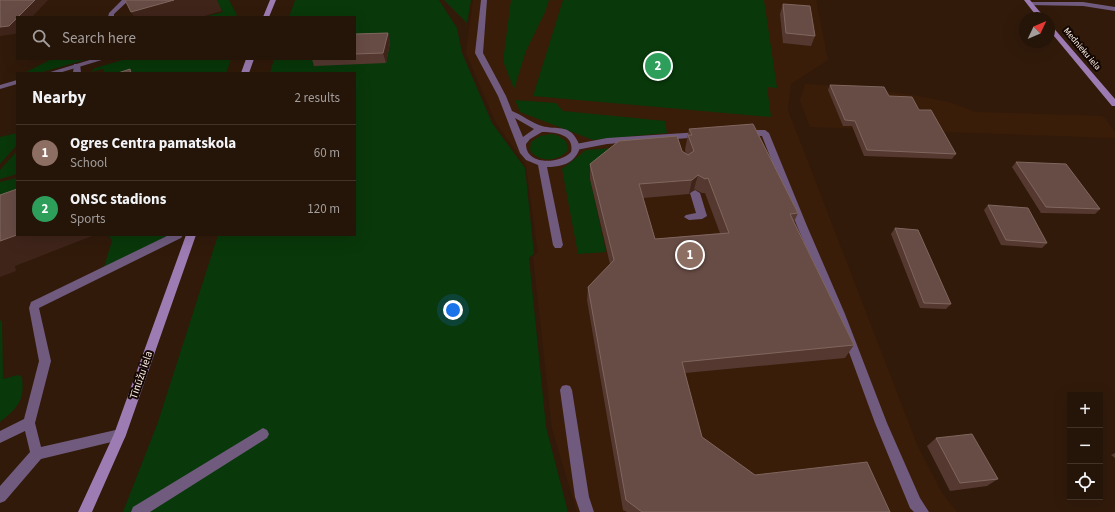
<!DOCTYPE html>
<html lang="en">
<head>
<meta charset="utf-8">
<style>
  body { margin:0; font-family:"Source Sans 3",sans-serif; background:#2d1d12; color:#f1f3f6 }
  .controls { position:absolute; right:12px; bottom:12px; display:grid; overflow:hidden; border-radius:0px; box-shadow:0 4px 16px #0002 }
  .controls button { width:36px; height:36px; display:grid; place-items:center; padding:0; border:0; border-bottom:1px solid #423329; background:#251408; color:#f1f3f6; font:20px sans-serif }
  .compass { position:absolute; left:1019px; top:12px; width:36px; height:36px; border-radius:50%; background:#251408; box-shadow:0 4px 16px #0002; rotate:46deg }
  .you { position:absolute; left:453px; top:310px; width:14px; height:14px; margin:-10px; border:3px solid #fff; border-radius:50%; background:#1a73e8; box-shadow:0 0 0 6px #1a73e833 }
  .badge { display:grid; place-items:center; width:26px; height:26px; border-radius:50%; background:#d39cfd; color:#fff; font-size:13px; font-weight:700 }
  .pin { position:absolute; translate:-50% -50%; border:2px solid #fff; box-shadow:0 1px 4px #0006 }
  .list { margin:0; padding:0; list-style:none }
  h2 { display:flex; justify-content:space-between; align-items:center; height:52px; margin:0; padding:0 16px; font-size:17px }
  h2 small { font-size:13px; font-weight:400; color:#a39e9c }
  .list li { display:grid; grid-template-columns:26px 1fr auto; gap:12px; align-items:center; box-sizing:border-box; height:56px; padding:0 16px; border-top:1px solid #423329 }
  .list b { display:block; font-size:15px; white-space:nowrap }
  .list p { margin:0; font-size:13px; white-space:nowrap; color:#a39e9c }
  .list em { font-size:13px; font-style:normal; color:#a39e9c }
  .icon { flex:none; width:22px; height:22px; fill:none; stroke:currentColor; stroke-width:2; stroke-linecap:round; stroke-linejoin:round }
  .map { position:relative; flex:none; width:1115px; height:512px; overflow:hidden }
  .search { position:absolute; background:#251408; box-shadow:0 4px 16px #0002; left:16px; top:16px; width:340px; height:44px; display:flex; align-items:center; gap:10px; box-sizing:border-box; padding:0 14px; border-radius:0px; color:#a39e9c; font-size:15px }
  .panel { position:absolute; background:#251408; box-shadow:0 4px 16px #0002; left:16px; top:72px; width:340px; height:164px; border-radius:0px }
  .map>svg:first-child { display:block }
  .built { fill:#3a1d09 }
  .green { fill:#09380a }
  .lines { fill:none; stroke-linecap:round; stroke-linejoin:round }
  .lane { fill:#705b7e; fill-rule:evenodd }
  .street { fill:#705b7e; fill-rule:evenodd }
  .secondary { fill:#9d7cb3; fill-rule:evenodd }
  .wall { fill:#553931; fill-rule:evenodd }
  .shaded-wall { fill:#3f241a }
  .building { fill:#674c45; stroke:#7f665e; fill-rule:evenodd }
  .labels { text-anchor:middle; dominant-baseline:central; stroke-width:4; stroke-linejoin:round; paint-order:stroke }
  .far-street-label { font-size:9px; fill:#ffeee4; stroke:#120703 }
  .street-label { font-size:11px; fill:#ffeee4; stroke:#120703 }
</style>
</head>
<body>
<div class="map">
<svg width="1115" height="512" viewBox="0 0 1115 512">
  <rect width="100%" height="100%" fill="#311a0a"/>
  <path class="built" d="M 473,0 L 816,0 L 828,60 L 791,84 L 788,110 L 918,447 L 942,493 L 957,512 L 577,512 L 552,429 L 533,257 L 538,252 L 526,165 L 496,123 L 466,53 Z
    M 805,84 L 863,88 L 912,95 L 949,102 L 976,112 L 1103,116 L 1115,132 L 1115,138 L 810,127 L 800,101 Z"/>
  <path class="green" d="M 216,0 L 229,0 L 237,15 L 234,17 L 204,17 L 223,12 Z
    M 295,0 L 439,0 L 457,28 L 462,53 L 492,123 L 525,168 L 534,254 L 529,258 L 546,427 L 568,512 L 123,512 L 158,422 L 218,235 L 355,235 L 355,73 L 270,73 L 274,59 L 355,59 L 355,17 L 289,17 Z
    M 444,0 L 471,0 L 467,23 Z
    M 511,0 L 549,0 L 545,12 L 526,51 L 514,89 L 503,61 Z
    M 563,0 L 764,0 L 777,88 L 767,87 L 771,117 L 533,96 Z
    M 52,59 L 88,59 L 39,73 L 24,73 Z
    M 126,59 L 231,59 L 226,73 L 105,73 L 103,69 L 91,72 L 95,68 Z
    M 515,100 L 556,103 L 563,111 L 665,121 L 667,133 L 593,140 L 520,112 Z
    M 17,133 L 17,145 L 0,164 L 0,137 Z
    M 551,134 L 557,135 L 566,141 L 568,150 C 559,162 538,163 530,150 L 531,142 L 540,136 Z
    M 624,147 L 590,179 L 606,252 L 578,254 L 562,169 L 586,150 Z
    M 17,151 L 17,174 L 0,179 L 0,170 Z
    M 17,178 L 17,217 L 0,223 L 0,182 Z
    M 109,235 L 168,235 L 166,239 L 103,270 L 112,241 Z
    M 2,320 L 3,379 L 18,375 L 22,377 C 25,402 17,408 0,422 L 0,321 Z"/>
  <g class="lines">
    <path class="lane" d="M 122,0 L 129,0 L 114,14 L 114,17 L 108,17 L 109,13 Z
      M 74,64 L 80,64 L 81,73 L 73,73 Z
      M 744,130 L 765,130 L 769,133 L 807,226 L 845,314 L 887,423 L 920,498 L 929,512 L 914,512 L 910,508 L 875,423 L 835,314 L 797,226 L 762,136 L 741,135 L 740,133 Z
      M 700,132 L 703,133 L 704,135 L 703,137 L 607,144 L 576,150 L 572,147 L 576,144 L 607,138 Z
      M 695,190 L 700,193 L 707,216 L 702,219 L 689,220 L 684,217 L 686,215 L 696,213 L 690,193 Z
      M 169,235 L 183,235 L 181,238 L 39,308 L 51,361 L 35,423 L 41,447 L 120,429 L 124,431 L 126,435 L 124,439 L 41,459 L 5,501 L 0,503 L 0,486 L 30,452 L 25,431 L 0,443 L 0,431 L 24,419 L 39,361 L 29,308 L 31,302 Z
      M 263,428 L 267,430 L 269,434 L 267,438 L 150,512 L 131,512 L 133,507 Z"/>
    <path class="street" d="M 481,0 L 487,0 L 483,53 L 506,96 L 512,111 C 522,115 532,123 542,126 C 556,130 569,124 577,140 C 581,147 580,151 575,157 C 569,165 557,167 547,167 L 563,245 L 561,248 L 555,248 L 553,245 L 538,165 L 526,160 L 520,153 L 498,96 L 475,53 ZM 515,118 L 534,129 L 523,137 ZM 542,132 C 554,132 575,134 571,152 C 560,164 526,166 526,144 L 530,139 Z
      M 1030,2 L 1083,2 L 1115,7 L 1115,11 L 1083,6 L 1028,5 L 1028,3 Z
      M 93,59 L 105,59 L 59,73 L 47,73 Z
      M 17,80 L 17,84 L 0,89 L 0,85 Z
      M 566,385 L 570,386 L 572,390 L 589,497 L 594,512 L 580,512 L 575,497 L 560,390 L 562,386 Z"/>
    <path class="secondary" d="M 270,0 L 276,0 L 269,17 L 263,17 Z
      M 1024,0 L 1030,0 L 1045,18 L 1038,18 Z
      M 1049,24 L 1051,25 L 1115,99 L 1115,106 L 1112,106 L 1049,30 Z
      M 246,59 L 254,59 L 249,73 L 241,73 Z
      M 186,235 L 196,235 L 126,435 L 92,512 L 78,512 L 114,434 Z"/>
  </g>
  <path class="wall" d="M 783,4 L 815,36 L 811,46 L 783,43 L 780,14 Z
    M 388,33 L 390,43 L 386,63 L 314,66 L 312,59 L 355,59 L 355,34 Z
    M 830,85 L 889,96 L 919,110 L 956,154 L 952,159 L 864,156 L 852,126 L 843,126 L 828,90 Z
    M 689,129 L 798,213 L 794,222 L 854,345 L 845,358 L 685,373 L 702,437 L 755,475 L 890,512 L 627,512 L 623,510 L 587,300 L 588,287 L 610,264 L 590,179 L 590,164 L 682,151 L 686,154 L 685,150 ZM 694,189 L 702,193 L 705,193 L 720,233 L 655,239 L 643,198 L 689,194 Z
    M 1016,162 L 1100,209 L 1095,214 L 1041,213 L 1012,167 Z
    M 988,205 L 1047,243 L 1042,248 L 1001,245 L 984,210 Z
    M 895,228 L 951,304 L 946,309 L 920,308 L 891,234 Z
    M 936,438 L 998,479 L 987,486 L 950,491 L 927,446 Z
    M 1115,453 L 1115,458 L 1111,455 Z"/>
  <path class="shaded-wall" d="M 35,0 L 48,0 L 32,17 L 18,17 Z
    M 174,0 L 217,0 L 222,11 L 201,17 L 134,17 L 131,12 Z
    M 17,18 L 17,32 L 15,34 L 0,36 L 0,27 Z
    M 388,33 L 390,43 L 386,63 L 383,53 Z
    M 698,175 L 694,189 L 689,194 L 692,180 Z
    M 17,235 L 92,235 L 92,236 L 15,266 L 16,271 L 0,277 L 0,241 Z"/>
  <path class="building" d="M 0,0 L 35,0 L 18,17 L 17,17 L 17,18 L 9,26 L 0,27 Z
    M 125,0 L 174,0 L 131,12 Z
    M 783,4 L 810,6 L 815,36 L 786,33 Z
    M 388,33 L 383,53 L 355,54 L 355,34 Z
    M 130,69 L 131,73 L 118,73 Z
    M 830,85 L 884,87 L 889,96 L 912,97 L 919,110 L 931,110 L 956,154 L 867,150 L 855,121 L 845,120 Z
    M 753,124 L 798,213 L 790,214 L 854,345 L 682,362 L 702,437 L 755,475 L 867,462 L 890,512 L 642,512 L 626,500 L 588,287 L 614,260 L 590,164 L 619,141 L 677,136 L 682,151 L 688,155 L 694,151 L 688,135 L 692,135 L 689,129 ZM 698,175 L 705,179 L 708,178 L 729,233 L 655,239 L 639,184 L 692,180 Z
    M 1016,162 L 1066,164 L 1100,209 L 1046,207 Z
    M 17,189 L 17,235 L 0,241 L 0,195 Z
    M 988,205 L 1028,208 L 1047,243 L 1006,240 Z
    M 895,228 L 918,230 L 951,304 L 924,303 Z
    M 972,434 L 998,479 L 960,483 L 936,438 Z"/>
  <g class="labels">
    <g class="far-street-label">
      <text transform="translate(1082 49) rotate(50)">Mednieku iela</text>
    </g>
    <g class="street-label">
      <text transform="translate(141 375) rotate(-71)">Tīnūžu iela</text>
    </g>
  </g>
</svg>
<div class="controls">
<button>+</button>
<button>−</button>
<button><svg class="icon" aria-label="locate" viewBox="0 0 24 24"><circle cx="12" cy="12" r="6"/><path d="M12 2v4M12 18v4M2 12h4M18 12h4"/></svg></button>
</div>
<svg class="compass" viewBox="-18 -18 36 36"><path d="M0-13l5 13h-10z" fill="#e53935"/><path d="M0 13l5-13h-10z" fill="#a39e9c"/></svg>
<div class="you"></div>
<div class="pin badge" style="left:690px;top:255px;background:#8d6e63">1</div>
<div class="pin badge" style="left:658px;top:66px;background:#2e9e5b">2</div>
<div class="search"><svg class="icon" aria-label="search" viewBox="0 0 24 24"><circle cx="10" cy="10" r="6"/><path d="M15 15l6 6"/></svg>Search here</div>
<section class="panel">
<h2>Nearby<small>2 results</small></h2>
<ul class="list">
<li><span class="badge" style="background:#8d6e63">1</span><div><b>Ogres Centra pamatskola</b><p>School</p></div><em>60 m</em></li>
<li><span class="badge" style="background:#2e9e5b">2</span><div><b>ONSC stadions</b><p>Sports</p></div><em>120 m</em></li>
</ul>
</section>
</div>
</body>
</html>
